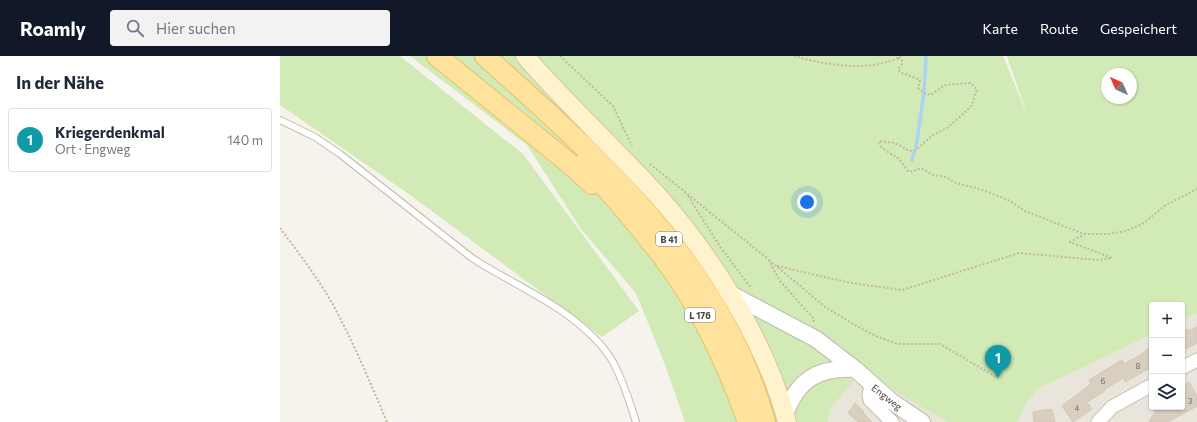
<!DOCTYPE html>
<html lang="de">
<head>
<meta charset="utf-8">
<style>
  body { margin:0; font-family:Commissioner,sans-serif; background:#f2f2f3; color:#1f2937 }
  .controls { position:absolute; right:12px; bottom:12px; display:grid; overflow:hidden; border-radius:4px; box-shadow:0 1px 3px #0004 }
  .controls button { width:36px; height:36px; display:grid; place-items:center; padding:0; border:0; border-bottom:1px solid #e0e1e3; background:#fff; color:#1f2937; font:20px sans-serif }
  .compass { position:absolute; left:821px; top:12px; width:36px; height:36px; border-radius:50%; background:#fff; box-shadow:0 1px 3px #0004; rotate:315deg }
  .you { position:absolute; left:527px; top:146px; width:14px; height:14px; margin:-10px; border:3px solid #fff; border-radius:50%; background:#1a73e8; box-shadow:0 0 0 6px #1a73e833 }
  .badge { display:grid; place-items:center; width:26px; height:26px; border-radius:50%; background:#111827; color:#fff; font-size:13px; font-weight:700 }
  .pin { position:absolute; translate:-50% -33px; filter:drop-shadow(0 1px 2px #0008) }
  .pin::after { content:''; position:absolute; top:21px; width:14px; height:12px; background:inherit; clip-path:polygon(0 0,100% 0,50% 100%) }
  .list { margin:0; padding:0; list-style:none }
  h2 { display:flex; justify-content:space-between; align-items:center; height:52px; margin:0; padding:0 16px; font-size:17px }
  h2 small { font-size:13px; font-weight:400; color:#747a83 }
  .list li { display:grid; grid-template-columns:26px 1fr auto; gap:12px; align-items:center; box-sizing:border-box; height:64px; margin:0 8px 8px; padding:0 8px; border:1px solid #e0e1e3; border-radius:4px }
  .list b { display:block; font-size:15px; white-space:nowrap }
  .list p { margin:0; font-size:13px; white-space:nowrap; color:#747a83 }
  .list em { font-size:13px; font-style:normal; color:#747a83 }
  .icon { flex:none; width:22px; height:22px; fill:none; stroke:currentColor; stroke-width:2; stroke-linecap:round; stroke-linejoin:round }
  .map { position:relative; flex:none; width:917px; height:366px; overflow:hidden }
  header { display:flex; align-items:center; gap:24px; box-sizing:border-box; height:56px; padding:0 20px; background:#111827; color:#fff }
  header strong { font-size:19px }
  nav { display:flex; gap:22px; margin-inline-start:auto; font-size:14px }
  .search { width:280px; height:36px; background:#f2f2f3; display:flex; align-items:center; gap:10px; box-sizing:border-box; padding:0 14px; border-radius:4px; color:#747a83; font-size:15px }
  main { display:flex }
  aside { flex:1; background:#fff }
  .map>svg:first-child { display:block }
  .residential { fill:#eae5da }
  .green { fill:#d2eab5; fill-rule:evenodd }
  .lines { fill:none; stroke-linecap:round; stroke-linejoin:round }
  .stream { stroke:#a9d4f2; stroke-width:3.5 }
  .building { fill:#d8cfc1; stroke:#d3c7b4 }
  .service-casing { stroke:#c2bbae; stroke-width:8 }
  .minor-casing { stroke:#c2bbae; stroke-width:15 }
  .tertiary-casing { stroke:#c2bbae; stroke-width:18 }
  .secondary-casing { stroke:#d6c79b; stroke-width:20 }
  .primary-casing { stroke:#e6c16a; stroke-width:22 }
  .path { stroke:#c4b79f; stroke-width:2; stroke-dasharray:2 2; stroke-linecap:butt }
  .service { stroke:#fff; stroke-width:6 }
  .minor { stroke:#fff; stroke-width:13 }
  .tertiary { stroke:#fff; stroke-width:16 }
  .secondary { stroke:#fff3cd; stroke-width:18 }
  .primary { stroke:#ffe39c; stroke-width:20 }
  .labels { text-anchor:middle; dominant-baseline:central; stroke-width:4; stroke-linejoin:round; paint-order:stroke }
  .number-label { font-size:8px; fill:#6e675b }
  .shield { fill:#fff; stroke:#817c74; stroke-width:1 }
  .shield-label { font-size:9px; font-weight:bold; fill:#4b4439 }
  .street-label { font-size:10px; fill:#4b4439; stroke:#fff }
</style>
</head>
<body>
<header>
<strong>Roamly</strong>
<div class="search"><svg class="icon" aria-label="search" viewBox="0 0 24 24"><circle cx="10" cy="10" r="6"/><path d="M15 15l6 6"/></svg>Hier suchen</div>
<nav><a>Karte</a><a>Route</a><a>Gespeichert</a></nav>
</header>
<main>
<aside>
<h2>In der Nähe<small></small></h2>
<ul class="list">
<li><span class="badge" style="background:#0f9aa8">1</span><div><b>Kriegerdenkmal</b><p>Ort · Engweg</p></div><em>140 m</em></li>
</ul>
</aside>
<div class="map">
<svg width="917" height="366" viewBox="0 0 917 366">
  <rect width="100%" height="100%" fill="#f6f3ec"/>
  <path class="residential" d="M 917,257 L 917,366 L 737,366 L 748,345 L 758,333 L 872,278 L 872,351 L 902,351 L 902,264 Z
    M 584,313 L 661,363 L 667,366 L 548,366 L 551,352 Z"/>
  <path class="green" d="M 0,0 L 120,0 L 243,98 L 359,255 L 322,281 L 126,136 L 0,49 Z
    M 130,0 L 723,0 L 748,61 L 727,0 L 917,0 L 917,257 L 902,264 L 902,249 L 872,249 L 872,278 L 758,333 L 748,345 L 737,366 L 667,366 L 620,338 L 584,313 L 551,352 L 548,366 L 405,366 L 385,309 L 356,237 L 301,173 L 247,89 ZM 827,18 L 851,18 L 851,42 L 827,42 Z"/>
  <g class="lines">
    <path class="stream" d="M 636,91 L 644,37 L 646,0
      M 632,104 L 634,96"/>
  </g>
  <path class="building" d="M 917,271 L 917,287 L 902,295 L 902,276 L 909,273 L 910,274 Z
    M 872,289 L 872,311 L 845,326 L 843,322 L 824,334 L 825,335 L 807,346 L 812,353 L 793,366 L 782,350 L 811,328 L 809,324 L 842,304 L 844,308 L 862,298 Z
    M 909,326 L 917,340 L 917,350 L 888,366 L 869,366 L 878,351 L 902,351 L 902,331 Z
    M 575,347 L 584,356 L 583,357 L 592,366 L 578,366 L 568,357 Z
    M 772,353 L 775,366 L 754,366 L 753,356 Z"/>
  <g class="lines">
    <defs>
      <path id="service" d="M 0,64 L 35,81 L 60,98 L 192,202 C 232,228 276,245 310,278 C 319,286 327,296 333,306 C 343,325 350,346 356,366"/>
      <path id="minor" d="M 902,312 L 917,304
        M 591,329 L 589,339 L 590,344 L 612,366
        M 818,366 L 832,351 L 872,329"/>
      <path id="tertiary" d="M 449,237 L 536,283 L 575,313 L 611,345 L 642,366
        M 505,359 C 517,324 538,311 575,313"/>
      <path id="secondary" d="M 245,0 C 287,49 335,92 379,141 C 433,202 486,286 507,366"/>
      <path id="primary" d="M 157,0 L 289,107 L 312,128
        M 205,0 C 320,103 443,211 485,366
        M 305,107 C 331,138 359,169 383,201 C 421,251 447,307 468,366"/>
    </defs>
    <use href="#service" class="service-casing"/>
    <use href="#minor" class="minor-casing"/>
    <use href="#tertiary" class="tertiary-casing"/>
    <use href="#secondary" class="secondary-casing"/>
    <use href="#primary" class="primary-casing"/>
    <path class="path" d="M 280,0 L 333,50 L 352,90
      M 514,0 C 545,9 592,17 621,0
      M 618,2 L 622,4 L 622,8 L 618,13 L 620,16 L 640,24 L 638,32 L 644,37 L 651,39 L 665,29 L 690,27 L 697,33 L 692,49 L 681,60 L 667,72 L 653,79 L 636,94 C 628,97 624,91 617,88 C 612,86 606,86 600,85 L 599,86 L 600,90 L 605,94 L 619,103 L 628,115 L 630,116 L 639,113 L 643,113 L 653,119 L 666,121 L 676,127 L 703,134 L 728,144 L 745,155 L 804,178 L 828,178 L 846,175 L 862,168 L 886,149 L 917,133
      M 370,108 L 488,203
      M 408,140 L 441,192 L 471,232
      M 0,172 C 18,196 37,221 52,247 C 73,285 90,326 107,366
      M 497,210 L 571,227 L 622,234 L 739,197 L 818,204 L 832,202 L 790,186 L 803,179
      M 534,266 L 533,262 L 500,225 L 488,203 L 544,250 L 573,268 L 596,280 L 618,288 L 660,288 L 718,322"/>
    <use href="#service" class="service"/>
    <use href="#minor" class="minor"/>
    <use href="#tertiary" class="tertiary"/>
    <use href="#secondary" class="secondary"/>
    <use href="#primary" class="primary"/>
  </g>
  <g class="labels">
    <g class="number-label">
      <text x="858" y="310">8</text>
      <text x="823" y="325">6</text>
      <text x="910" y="345">3</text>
      <text x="797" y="352">4</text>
    </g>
    <g class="shield">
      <rect x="376" y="176" width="26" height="14" rx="3"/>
      <rect x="405" y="252" width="30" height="14" rx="3"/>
    </g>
    <g class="shield-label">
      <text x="389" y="183">B 41</text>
      <text x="420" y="259">L 176</text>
    </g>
    <g class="street-label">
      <text transform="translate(607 341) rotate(38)">Engweg</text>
    </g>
  </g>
</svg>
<div class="controls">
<button>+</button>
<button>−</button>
<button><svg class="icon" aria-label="layers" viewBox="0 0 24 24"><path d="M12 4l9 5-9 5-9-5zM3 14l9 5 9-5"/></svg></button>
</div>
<svg class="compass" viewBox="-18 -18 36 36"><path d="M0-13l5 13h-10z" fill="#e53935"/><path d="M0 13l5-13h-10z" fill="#747a83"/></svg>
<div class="you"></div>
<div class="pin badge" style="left:718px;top:322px;background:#0f9aa8">1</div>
</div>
</main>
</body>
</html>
